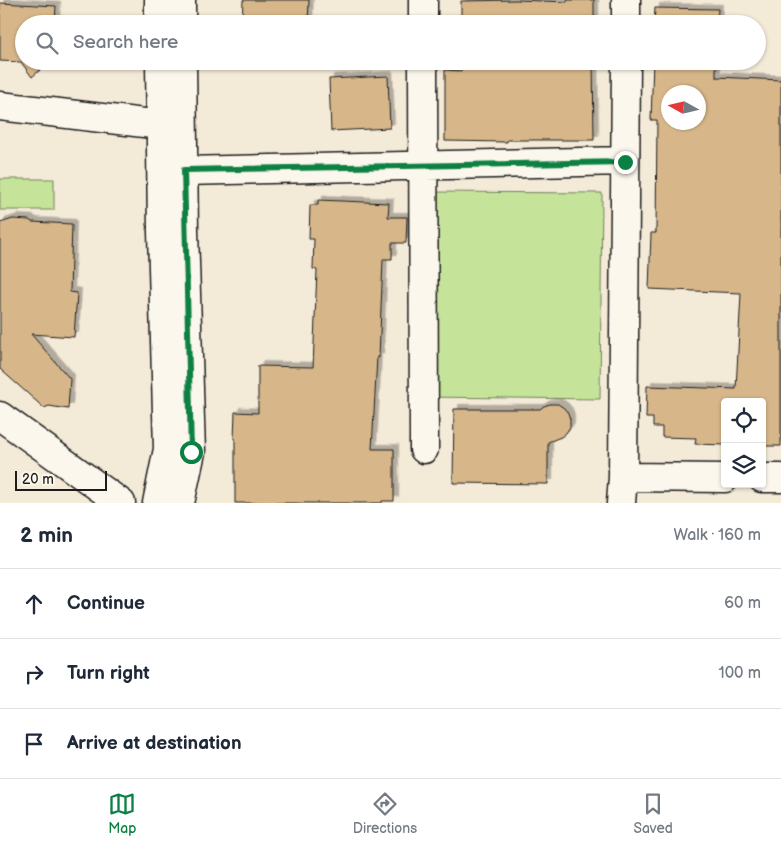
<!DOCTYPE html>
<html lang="en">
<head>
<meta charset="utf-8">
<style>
  body { margin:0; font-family:"Balsamiq Sans",sans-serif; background:#f6f6f7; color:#1f2937 }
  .controls { position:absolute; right:15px; bottom:15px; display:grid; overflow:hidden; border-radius:5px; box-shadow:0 1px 4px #0004 }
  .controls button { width:45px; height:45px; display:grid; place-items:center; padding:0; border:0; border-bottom:1px solid #e0e1e3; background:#fff; color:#1f2937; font:25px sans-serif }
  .compass { position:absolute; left:661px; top:85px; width:45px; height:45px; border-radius:50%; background:#fff; box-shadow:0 1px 4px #0004; rotate:278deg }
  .scale { position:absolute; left:15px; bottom:12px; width:92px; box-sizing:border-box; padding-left:5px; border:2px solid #1c1c1c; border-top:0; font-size:14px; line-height:18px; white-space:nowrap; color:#1c1c1c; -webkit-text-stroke:4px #fbf7ec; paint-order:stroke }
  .stop { position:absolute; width:15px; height:15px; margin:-11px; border:4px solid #0b8043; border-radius:50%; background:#fff }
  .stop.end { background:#0b8043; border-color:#fff; box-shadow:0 1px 5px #0008 }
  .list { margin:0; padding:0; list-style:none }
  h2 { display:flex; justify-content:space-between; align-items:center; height:65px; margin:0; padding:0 20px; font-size:21px }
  h2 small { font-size:16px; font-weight:400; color:#747a83 }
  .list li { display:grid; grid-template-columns:32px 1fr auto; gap:15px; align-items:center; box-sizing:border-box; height:70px; padding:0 20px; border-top:1px solid #e0e1e3 }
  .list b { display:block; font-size:19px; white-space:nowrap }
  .list em { font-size:16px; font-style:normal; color:#747a83 }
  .icon { flex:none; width:28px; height:28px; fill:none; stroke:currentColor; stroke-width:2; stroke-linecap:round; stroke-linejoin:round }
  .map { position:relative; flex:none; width:781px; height:503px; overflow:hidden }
  .search { position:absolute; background:#fff; box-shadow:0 1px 4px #0004; left:15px; right:15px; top:15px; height:55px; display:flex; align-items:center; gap:12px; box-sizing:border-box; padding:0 18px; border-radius:28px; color:#747a83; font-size:19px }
  .sheet { height:275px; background:#fff }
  nav { display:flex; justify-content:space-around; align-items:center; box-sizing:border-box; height:70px; border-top:1px solid #e0e1e3; background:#fff; font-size:14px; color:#747a83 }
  nav a { display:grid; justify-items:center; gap:2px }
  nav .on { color:#0b8043 }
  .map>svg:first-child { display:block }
  .green { fill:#c6e39a; stroke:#71805b }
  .building { fill:#d7b78a; stroke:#1c1c1c; fill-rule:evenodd; filter:url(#shadow) }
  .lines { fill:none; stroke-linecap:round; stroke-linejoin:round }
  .minor-casing { stroke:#1c1c1c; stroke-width:31 }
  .tertiary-casing { stroke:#1c1c1c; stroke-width:31 }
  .minor { stroke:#fbf7ec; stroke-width:28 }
  .tertiary { stroke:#fbf7ec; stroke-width:28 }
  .route { stroke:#0b8043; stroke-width:6 }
</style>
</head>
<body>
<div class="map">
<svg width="781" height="503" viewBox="0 0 781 503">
  <defs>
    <filter id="shadow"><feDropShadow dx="4.5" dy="-4.5" stdDeviation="0" flood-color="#0004"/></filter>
  </defs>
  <rect width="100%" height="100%" fill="#f4ead8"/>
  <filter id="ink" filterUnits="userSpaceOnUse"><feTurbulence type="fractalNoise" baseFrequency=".02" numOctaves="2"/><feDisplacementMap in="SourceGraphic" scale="10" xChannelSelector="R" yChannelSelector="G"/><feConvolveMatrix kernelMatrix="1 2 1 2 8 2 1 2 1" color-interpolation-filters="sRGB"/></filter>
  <g filter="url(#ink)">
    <path class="green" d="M 0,179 L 54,179 L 54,210 L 0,210 Z
      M 426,192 L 602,193 L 600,399 L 424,397 Z"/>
    <path class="building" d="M 243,0 L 309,0 L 308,24 L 242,24 Z
      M 517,0 L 567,2 L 567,0 L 594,0 L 594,24 L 461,24 L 461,1 Z
      M 0,3 L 56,6 L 55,24 L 24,24 L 24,61 L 50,61 L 32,77 L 21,62 L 0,61 Z
      M 655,8 L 718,9 L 717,24 L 654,24 Z
      M 461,61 L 593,61 L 594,140 L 507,140 L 507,142 L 445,141 L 445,70 L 461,71 Z
      M 653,61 L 716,61 L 716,77 L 781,80 L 781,446 L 762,446 L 762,402 L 725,402 L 725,445 L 695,444 L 696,438 L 662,437 L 662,427 L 653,427 L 653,418 L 646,418 L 647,386 L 736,389 L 741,293 L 649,289 L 651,233 L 656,233 L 657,120 L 651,120 ZM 668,92 L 698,92 L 698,122 L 668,122 Z
      M 388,76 L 390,128 L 331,131 L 329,79 Z
      M 318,200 L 389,203 L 388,217 L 407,217 L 406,243 L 392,243 L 392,259 L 383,259 L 379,358 L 377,357 L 372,449 L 394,449 L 394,501 L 382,501 L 382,503 L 235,503 L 235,439 L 234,439 L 235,412 L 258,413 L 258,366 L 313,367 L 317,270 L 313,269 L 314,239 L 309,239 L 310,205 L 318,205 Z
      M 13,219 L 29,220 L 32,222 L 72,224 L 70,292 L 77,293 L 74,337 L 31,334 L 70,379 L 68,409 L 49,406 L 44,408 L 0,369 L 0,223 Z
      M 550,404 L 558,404 L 564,408 L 568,413 L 570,419 L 570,427 L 566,433 L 561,437 L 548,442 L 548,484 L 453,483 L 454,409 L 540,409 L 544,406 Z"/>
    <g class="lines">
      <defs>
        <path id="minor" d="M 423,0 L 423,24
          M 626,24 L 626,0
          M 423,61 L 424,449
          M 0,106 L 161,125
          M 183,171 L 625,161
          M 623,477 L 725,478
          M 762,478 L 781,478
          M 621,503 L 623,477 L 626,61"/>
        <path id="tertiary" d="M 159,0 L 159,24
          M 181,0 L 181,24
          M 0,416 L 121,503
          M 157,503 L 168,449 L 162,232 L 160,61
          M 180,503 L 191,452 L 184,231 L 182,61"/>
      </defs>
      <use href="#minor" class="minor-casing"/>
      <use href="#tertiary" class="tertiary-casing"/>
      <use href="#minor" class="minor"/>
      <use href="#tertiary" class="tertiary"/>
    </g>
  </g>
  <g class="lines" filter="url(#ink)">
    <path class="route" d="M 191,452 L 184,170 L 625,162"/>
  </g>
</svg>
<div class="controls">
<button><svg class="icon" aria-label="locate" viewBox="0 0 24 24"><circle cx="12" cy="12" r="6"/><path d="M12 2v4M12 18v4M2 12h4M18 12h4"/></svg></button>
<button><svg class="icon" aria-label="layers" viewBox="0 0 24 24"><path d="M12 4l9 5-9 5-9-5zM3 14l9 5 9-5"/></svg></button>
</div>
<svg class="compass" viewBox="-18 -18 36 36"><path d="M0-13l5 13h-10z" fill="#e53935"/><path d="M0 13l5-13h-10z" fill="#747a83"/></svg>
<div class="scale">20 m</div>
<div class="stop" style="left:191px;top:452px"></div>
<div class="stop end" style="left:625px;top:162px"></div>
<div class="search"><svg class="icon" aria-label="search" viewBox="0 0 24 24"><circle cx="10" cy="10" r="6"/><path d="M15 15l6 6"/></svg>Search here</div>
</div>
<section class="sheet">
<h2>2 min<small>Walk · 160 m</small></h2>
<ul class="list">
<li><svg class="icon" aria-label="ahead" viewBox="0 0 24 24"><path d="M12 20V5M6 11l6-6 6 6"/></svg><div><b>Continue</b></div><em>60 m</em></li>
<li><svg class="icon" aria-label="right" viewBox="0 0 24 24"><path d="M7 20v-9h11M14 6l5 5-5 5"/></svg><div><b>Turn right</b></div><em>100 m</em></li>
<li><svg class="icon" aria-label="arrive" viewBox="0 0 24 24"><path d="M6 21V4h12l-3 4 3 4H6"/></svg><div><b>Arrive at destination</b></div></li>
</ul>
</section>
<nav>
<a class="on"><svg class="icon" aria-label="map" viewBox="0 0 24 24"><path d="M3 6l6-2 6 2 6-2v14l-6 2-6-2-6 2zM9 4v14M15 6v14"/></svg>Map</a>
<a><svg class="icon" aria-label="directions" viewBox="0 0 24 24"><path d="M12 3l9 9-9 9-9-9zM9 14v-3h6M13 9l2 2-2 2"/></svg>Directions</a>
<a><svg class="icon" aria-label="saved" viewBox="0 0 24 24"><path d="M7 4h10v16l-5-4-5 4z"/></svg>Saved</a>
</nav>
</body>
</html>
